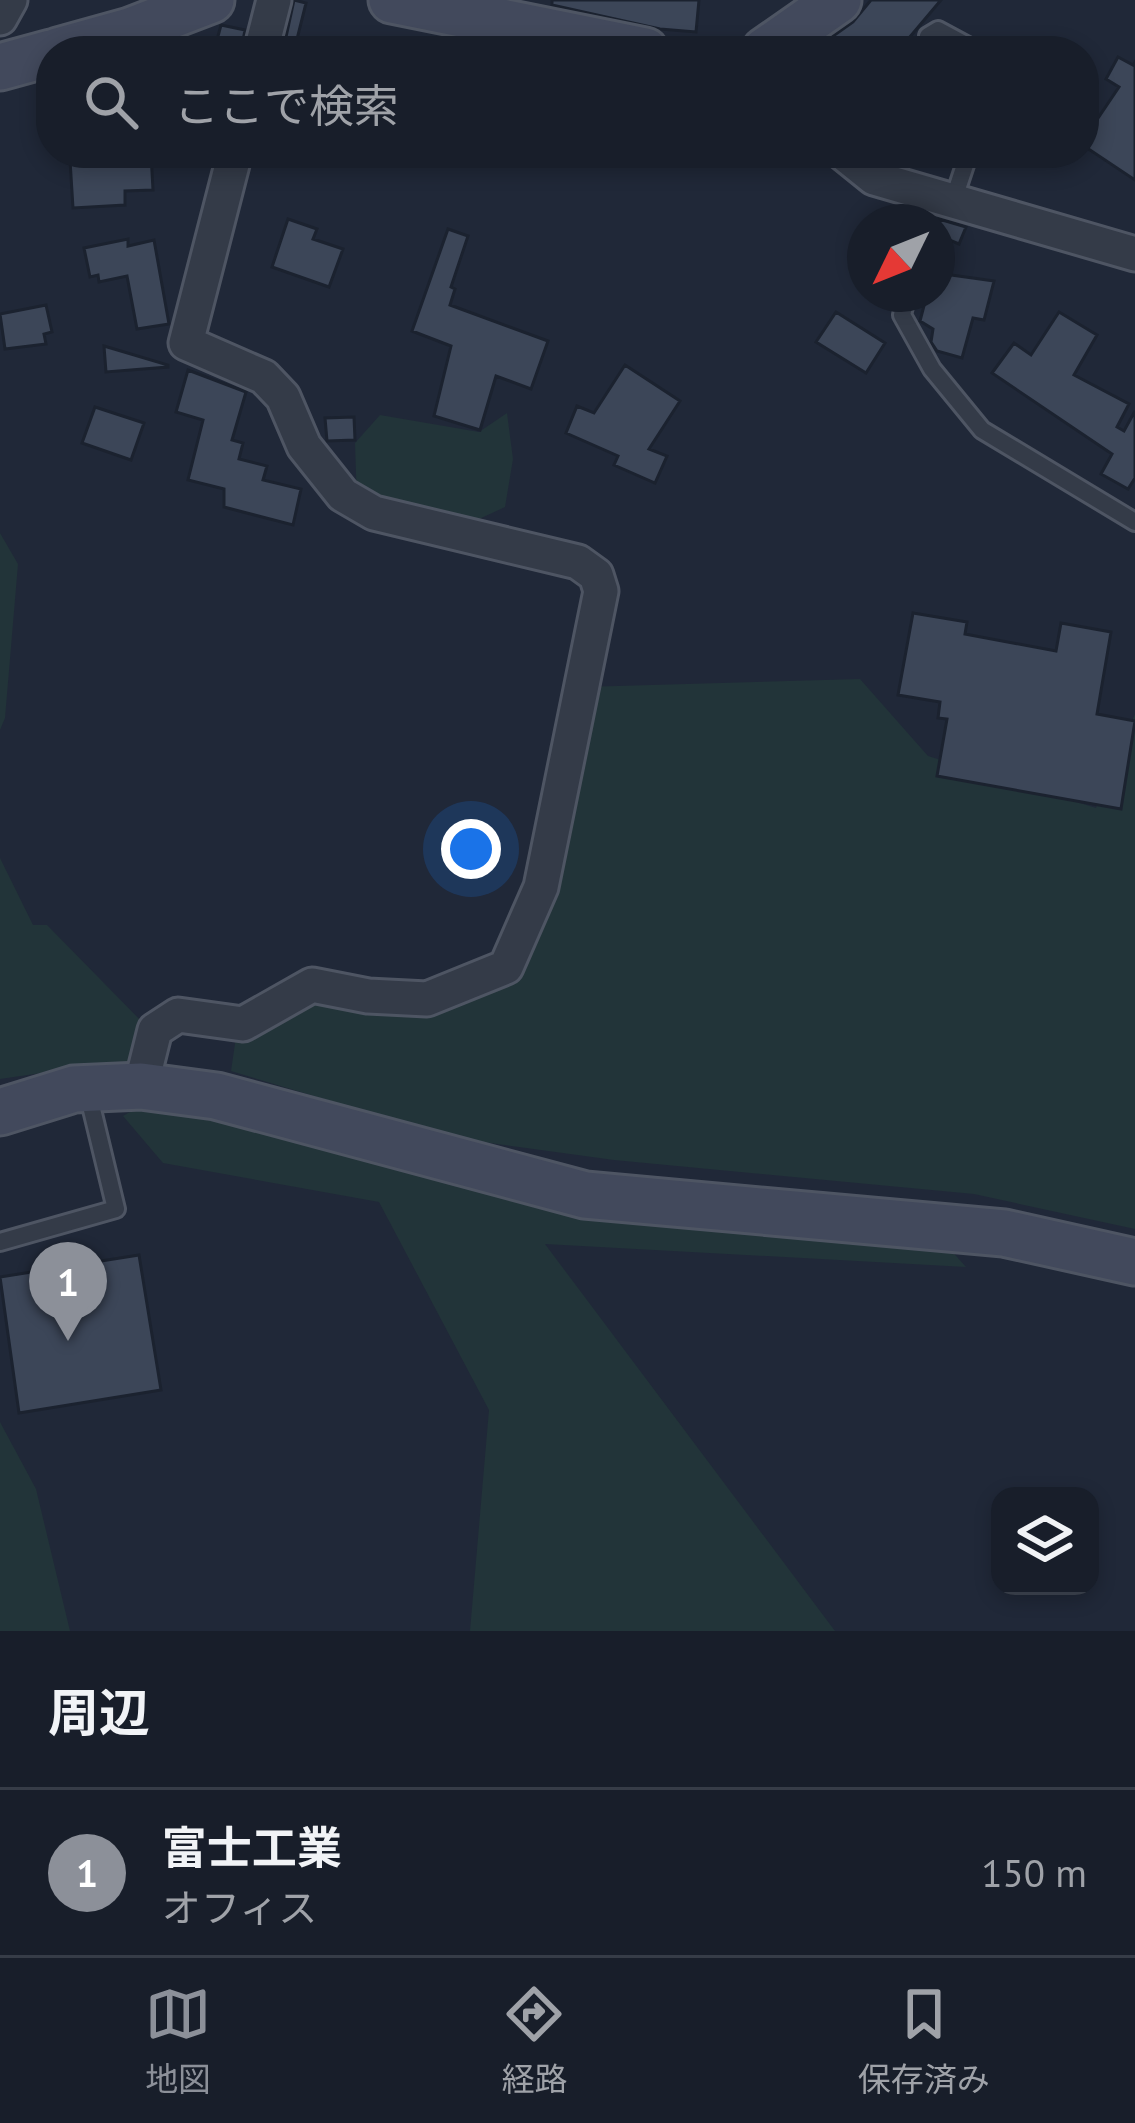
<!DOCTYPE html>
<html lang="ja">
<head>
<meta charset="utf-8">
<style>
  body { margin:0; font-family:"PT Sans","Noto Sans JP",sans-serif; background:#252b36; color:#f1f3f6 }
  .controls { position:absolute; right:36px; bottom:36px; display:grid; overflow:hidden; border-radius:24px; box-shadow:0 6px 18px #0003 }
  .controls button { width:108px; height:108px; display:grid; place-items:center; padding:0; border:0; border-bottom:3px solid #363c47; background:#181e2a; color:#f1f3f6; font:60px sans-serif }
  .compass { position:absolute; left:847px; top:204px; width:108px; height:108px; border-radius:50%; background:#181e2a; box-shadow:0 6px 18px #0003; rotate:227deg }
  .you { position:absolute; left:471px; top:849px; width:42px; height:42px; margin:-30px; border:9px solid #fff; border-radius:50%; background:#1a73e8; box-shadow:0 0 0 18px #1a73e833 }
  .badge { display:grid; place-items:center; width:78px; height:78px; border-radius:50%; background:#8c9099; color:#fff; font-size:39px; font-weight:700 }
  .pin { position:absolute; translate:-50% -99px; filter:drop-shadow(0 3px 6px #0008) }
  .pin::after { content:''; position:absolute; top:63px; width:42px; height:36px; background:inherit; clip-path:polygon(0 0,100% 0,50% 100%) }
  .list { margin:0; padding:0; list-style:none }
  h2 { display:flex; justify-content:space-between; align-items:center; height:156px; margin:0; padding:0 48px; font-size:51px }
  h2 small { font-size:39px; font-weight:400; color:#9fa2a8 }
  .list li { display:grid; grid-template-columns:78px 1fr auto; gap:36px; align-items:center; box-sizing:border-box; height:168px; padding:0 48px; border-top:3px solid #363c47 }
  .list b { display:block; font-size:45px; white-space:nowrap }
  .list p { margin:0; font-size:39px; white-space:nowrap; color:#9fa2a8 }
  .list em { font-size:39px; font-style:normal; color:#9fa2a8 }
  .icon { flex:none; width:66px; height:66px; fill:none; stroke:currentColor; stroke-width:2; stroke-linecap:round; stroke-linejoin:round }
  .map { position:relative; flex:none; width:1135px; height:1631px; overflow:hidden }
  .search { position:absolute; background:#181e2a; box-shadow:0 6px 18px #0003; left:36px; right:36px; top:36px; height:132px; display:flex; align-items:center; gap:30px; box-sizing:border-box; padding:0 42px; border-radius:48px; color:#9fa2a8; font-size:45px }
  .sheet { height:324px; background:#181e2a }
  nav { display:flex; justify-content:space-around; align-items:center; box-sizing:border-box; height:168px; border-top:3px solid #363c47; background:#181e2a; font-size:33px; color:#9fa2a8 }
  nav a { display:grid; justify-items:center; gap:6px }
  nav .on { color:#8c9099 }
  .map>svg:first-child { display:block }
  .green { fill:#223439 }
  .building { fill:#3c4658; stroke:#1b222f; stroke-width:3 }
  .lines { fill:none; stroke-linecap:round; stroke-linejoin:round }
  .lane-casing { stroke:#4e5563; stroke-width:22 }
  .street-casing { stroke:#4e5563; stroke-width:39 }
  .secondary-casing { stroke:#4e5563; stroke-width:51 }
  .lane { stroke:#343b48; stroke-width:16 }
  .street { stroke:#343b48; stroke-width:33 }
  .secondary { stroke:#42495c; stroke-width:45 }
</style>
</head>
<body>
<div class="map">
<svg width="1135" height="1631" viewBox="0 0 1135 1631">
  <rect width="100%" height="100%" fill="#202838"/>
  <path class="green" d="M 507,413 L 513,459 L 505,507 L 451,532 L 357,504 L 355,443 L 380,415 L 479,432 Z
    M 0,533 L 18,564 L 5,718 L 0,730 Z
    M 860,679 L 928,756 L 1096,808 L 1135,714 L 1135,1229 L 974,1194 L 614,1160 L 454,1138 L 231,1071 L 238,1023 L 286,1002 L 447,995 L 513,968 L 582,687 Z
    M 0,858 L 33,925 L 47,925 L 151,1031 L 132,1070 L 76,1068 L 0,1079 Z
    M 145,1103 L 388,1164 L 949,1248 L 966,1267 L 545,1244 L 835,1631 L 470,1631 L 489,1410 L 379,1202 L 163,1163 L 123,1116 Z
    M 0,1422 L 36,1489 L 70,1631 L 0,1631 Z"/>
  <path class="building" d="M 294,0 L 306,3 L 294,51 L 283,51 Z
    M 552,0 L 699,0 L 696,32 L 660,29 L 552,5 Z
    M 871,0 L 941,0 L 898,51 L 812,51 L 853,22 Z
    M 221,25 L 245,30 L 241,51 L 214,51 Z
    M 1118,57 L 1133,65 L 1135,62 L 1135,180 L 1084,146 L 1084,139 L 1119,87 L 1106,79 Z
    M 119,153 L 151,153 L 153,190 L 125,191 L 125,205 L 73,208 L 70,160 L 120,157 Z
    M 288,219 L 317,229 L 313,239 L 343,249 L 329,287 L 272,267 Z
    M 939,219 L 966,227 L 959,244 L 937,235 Z
    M 448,229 L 468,236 L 451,287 L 455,289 L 450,305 L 548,341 L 531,389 L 496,376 L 480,430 L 434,416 L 451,346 L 412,331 Z
    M 128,239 L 128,246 L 154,240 L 169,324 L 137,329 L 127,276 L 99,282 L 98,275 L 90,277 L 84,248 Z
    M 937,273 L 994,281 L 984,320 L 973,318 L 962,358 L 937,351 L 931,342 L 933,329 L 920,321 L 927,294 L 937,294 Z
    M 46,305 L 52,332 L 44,334 L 46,344 L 5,349 L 0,314 Z
    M 836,312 L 885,343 L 866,373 L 816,342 Z
    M 1059,312 L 1097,335 L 1074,375 L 1129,404 L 1117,427 L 1124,431 L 1135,411 L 1135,478 L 1128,489 L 1101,474 L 1112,454 L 992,373 L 1014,343 L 1031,355 Z
    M 104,346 L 168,365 L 168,367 L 106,372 Z
    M 625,365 L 680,401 L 649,449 L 667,456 L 655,483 L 614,465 L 618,456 L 566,433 L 577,406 L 594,413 Z
    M 188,370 L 246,392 L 232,440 L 243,443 L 239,459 L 267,466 L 263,480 L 301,489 L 293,525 L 224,507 L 224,489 L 188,480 L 203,420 L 176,412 Z
    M 95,407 L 144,423 L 131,460 L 82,443 Z
    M 354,417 L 355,440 L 327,441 L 325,418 Z
    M 913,613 L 967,622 L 965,634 L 1056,651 L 1061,623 L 1111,632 L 1097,714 L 1135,721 L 1121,809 L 937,776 L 947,719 L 938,718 L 940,702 L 898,695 Z
    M 139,1255 L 161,1390 L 19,1413 L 0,1277 Z"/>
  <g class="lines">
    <defs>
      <path id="lane" d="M 928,36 L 938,30 L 977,51
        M 953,201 L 969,153
        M 907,294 L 902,315 L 932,369 L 982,430 L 1135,522
        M 0,1242 L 116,1209 L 87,1089"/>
      <path id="street" d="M 0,18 L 10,0
        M 261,51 L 274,0
        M 843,153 L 874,178 L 1135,254
        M 141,1086 L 155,1030 L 178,1015 L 243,1024 L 312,985 L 368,996 L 427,999 L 506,967 L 541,887 L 601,591 L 596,575 L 578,562 L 374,513 L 343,495 L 304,446 L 283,397 L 264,377 L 186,343 L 235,153"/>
      <path id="secondary" d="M 392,0 L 645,51
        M 58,51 L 130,31 L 211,0
        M 765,51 L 838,0
        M 0,67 L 51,53
        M 0,1112 L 74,1089 L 141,1086 L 216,1096 L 585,1195 L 1004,1233 L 1135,1262"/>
    </defs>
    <use href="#lane" class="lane-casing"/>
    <use href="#street" class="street-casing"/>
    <use href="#secondary" class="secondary-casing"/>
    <use href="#lane" class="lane"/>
    <use href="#street" class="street"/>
    <use href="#secondary" class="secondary"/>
  </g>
</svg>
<div class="controls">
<button><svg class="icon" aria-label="layers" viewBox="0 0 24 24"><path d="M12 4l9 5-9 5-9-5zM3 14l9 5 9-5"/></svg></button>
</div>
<svg class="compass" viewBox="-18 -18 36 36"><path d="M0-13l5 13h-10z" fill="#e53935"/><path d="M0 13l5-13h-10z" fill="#9fa2a8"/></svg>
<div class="you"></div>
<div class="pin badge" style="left:68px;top:1341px">1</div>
<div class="search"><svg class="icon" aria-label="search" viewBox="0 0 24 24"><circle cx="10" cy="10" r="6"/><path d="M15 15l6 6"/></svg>ここで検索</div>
</div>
<section class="sheet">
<h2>周辺<small></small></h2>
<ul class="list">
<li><span class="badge">1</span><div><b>富士工業</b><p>オフィス</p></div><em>150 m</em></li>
</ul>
</section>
<nav>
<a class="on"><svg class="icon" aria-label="map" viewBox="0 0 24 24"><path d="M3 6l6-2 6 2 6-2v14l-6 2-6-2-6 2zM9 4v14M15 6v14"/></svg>地図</a>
<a><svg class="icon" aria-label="directions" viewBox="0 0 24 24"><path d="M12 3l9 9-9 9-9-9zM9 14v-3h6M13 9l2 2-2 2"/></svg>経路</a>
<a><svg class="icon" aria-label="saved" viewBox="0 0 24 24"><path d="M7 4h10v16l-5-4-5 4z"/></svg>保存済み</a>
</nav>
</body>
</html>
